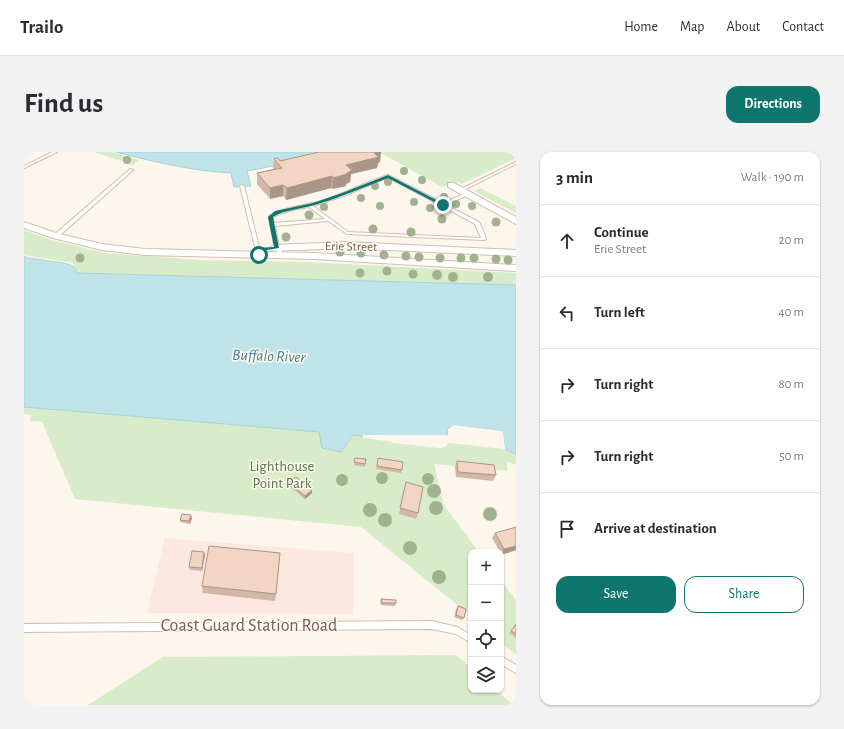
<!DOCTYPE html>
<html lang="en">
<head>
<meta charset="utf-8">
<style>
  body { margin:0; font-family:"Alegreya Sans",sans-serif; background:#f2f2f3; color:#2b2b33 }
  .controls { position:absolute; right:12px; bottom:12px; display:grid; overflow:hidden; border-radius:8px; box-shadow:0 1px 3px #0004 }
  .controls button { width:36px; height:36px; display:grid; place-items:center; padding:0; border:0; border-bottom:1px solid #e1e1e2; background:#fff; color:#2b2b33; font:20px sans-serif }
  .stop { position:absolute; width:12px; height:12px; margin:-9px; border:3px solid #0f766e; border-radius:50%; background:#fff }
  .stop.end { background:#0f766e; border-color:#fff; box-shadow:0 1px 4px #0008 }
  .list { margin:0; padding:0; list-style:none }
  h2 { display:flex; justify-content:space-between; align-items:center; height:52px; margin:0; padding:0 16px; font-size:17px }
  h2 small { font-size:13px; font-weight:400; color:#7c7c81 }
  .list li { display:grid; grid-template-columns:26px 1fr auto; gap:12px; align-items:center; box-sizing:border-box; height:72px; padding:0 16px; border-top:1px solid #e1e1e2 }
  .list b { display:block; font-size:15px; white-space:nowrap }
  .list p { margin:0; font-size:13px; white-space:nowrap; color:#7c7c81 }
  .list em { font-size:13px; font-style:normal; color:#7c7c81 }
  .actions { display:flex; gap:8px; padding:12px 16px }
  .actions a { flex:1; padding:9px 0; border:1px solid #0f766e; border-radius:12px; text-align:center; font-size:14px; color:#0f766e }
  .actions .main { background:#0f766e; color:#fff }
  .icon { flex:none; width:22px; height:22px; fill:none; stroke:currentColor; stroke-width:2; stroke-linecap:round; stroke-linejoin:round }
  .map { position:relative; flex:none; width:492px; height:553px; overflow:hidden; border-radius:12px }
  header { display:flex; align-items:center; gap:24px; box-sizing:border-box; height:56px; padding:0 20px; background:#fff; border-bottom:1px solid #e1e1e2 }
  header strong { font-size:19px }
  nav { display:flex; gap:22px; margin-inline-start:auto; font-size:14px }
  .intro { display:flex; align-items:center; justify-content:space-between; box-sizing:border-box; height:96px; padding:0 24px }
  h1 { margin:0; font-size:28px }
  .button { padding:10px 18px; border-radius:12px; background:#0f766e; color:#fff; font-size:14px; font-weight:700 }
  main { display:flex; gap:24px; padding:0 24px }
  aside { flex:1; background:#fff; border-radius:12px; box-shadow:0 1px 3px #0004 }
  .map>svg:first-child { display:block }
  .commercial { fill:#fde8e0 }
  .green { fill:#d8ecc9 }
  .water { fill:#bfe3e8; stroke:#a5d3da }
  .pier { fill:#fdf6ec }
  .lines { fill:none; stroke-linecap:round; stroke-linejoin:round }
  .lane-casing { stroke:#d1beb0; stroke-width:2 }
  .street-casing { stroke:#d1beb0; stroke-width:2 }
  .lane { fill:#fff; fill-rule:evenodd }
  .street { fill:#fff; fill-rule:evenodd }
  .tree { fill:#a0b28e }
  .wall { fill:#d1b7a8 }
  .shaded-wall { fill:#aa9588 }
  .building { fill:#f3d5c3; stroke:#aa9588 }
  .route { fill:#0f766e }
  .labels { text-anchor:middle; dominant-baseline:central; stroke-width:3; stroke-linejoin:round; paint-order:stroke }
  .far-street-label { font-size:13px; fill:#7a5c4d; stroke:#fffaf3 }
  .park-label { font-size:15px; fill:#537a41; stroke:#fffaf3 }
  .water-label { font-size:16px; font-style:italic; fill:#437c86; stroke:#fffaf3 }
  .near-street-label { font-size:18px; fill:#7a5c4d; stroke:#fffaf3 }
</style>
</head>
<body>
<header>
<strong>Trailo</strong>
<nav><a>Home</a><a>Map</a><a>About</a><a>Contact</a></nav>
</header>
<div class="intro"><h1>Find us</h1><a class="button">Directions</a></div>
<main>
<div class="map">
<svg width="492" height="553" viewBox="0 0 492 553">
  <rect width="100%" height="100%" fill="#fdf6ec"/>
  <path class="commercial" d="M 141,386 L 330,401 L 329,462 L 123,461 Z"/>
  <path class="green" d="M 70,0 L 87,0 L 115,8 L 109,13 Z
    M 355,0 L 489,0 L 492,1 L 492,6 L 438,32 L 432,30 L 418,35 Z
    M 456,36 L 492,54 L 492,61 L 450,39 Z
    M 0,78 L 24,87 L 80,101 L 176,108 L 284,110 L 492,121 L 492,133 L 53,121 L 49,111 L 0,103 Z
    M 0,255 L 295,280 L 367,282 L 368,291 L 416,296 L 423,294 L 424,291 L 481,297 L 492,302 L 492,313 L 483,310 L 483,319 L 410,312 L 420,353 L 455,400 L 447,400 L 447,464 L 337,375 L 51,347 L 18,270 L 6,269 L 8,263 L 0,262 Z
    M 477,428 L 492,448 L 492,502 L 477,492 Z
    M 432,503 L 447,516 L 447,538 L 472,538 L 489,553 L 64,553 L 139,505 Z"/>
  <path class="water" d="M 92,0 L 309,0 L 281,8 L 223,19 L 227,34 L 210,35 L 207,21 C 168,19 130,10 92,0 Z
    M 0,104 C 6,108 16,106 22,109 C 28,109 46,111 50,115 C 51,115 53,120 53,121 L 492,133 L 492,302 L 481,297 L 479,279 L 430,273 L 424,277 L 423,294 L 329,283 L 317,300 L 298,296 L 295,280 L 0,255 Z"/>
  <path class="pier" d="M 430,273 L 479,279 L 481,297 L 479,297 L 477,281 L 430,275 L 426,278 L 426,291 L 424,291 L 423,294 L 416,296 L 339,286 L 339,283 L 424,283 L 424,277 Z"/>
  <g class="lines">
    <defs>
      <path id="lane" d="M 28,0 L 33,0 L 0,16 L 0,14 Z
        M 492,10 L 492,12 L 438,39 L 435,38 Z
        M 106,17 L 109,18 L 34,85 L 30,85 L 30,83 Z
        M 364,23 L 419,51 L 442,41 L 444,41 L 444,43 L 422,53 L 455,70 L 459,78 L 462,87 L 460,88 L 323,82 L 304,69 L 251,74 L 255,96 L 261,104 L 261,105 L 257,105 L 251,96 L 246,73 L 245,64 C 262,54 281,54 298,49 C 321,41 342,30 364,23 ZM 364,25 L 451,72 L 457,86 L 324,80 L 289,54 L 320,44 ZM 285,55 L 301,67 L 250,71 L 249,65 C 260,59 272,57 285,55 Z
        M 217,33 L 220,34 L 237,103 L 237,104 L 233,104 L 233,103 L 216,34 Z
        M 408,469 L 433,475 L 447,483 L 447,491 L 432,482 L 408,477 L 0,480 L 0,472 Z
        M 477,504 L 492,513 L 492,521 L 477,512 Z"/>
      <path id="street" d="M 424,31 L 430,31 L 492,65 L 492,72 L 424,35 Z
        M 0,70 L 35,82 L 78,92 L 121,97 L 290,101 L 492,113 L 492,119 L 290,107 L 121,103 L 78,98 L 29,86 L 0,76 Z
        M 322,90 L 492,98 L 492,104 L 322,96 L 250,99 L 245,96 L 250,93 Z"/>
    </defs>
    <use href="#lane" class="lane-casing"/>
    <use href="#street" class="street-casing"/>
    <use href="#lane" class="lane"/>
    <use href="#street" class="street"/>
  </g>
  <g class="tree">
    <circle cx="103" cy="8" r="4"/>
    <circle cx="380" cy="19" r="4"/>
    <circle cx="398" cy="28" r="4"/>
    <circle cx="364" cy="30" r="4"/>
    <circle cx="351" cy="34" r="4"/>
    <circle cx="420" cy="45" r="4"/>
    <circle cx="337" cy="46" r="4"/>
    <circle cx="390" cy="50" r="4"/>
    <circle cx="432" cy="52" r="4"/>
    <circle cx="356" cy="54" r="4"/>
    <circle cx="448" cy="54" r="4"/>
    <circle cx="300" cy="55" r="4"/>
    <circle cx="406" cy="56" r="4"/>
    <circle cx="285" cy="63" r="4.5"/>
    <circle cx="418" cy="67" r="4.5"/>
    <circle cx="472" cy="70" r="4.5"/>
    <circle cx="349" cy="77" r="4.5"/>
    <circle cx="387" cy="80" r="4.5"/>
    <circle cx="262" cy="85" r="4.5"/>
    <circle cx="316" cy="100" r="4.5"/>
    <circle cx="337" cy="101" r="4.5"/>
    <circle cx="360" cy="103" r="4.5"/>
    <circle cx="382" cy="104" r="4.5"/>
    <circle cx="395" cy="105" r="4.5"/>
    <circle cx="56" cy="106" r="4.5"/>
    <circle cx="416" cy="106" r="4.5"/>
    <circle cx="437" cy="106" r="4.5"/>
    <circle cx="450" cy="106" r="4.5"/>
    <circle cx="472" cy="107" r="4.5"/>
    <circle cx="484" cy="108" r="4.5"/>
    <circle cx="363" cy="119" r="4.5"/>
    <circle cx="336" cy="121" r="4.5"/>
    <circle cx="389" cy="122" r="4.5"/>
    <circle cx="413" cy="123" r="5"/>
    <circle cx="429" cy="125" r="5"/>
    <circle cx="464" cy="125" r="5"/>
    <circle cx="358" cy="326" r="6"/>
    <circle cx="404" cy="327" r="6"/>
    <circle cx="318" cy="328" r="6"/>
    <circle cx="410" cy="339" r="7"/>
    <circle cx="412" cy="356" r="7"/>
    <circle cx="346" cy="358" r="7"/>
    <circle cx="466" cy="362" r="7"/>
    <circle cx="361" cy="368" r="7"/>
    <circle cx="386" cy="396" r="7"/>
    <circle cx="415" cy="425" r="7"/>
  </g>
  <path class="wall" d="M 295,0 L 357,0 L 356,10 L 354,11 L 353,16 L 327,22 L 326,30 L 322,32 L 322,34 L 308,37 L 307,36 L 262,48 L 259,44 L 246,47 L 233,32 L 233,21 L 249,17 L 250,7 L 256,9 Z
    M 331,306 L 342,307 L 341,315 L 330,313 Z
    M 354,306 L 378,318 L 377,321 L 352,317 Z
    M 433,309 L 472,323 L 469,329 L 432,325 L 431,315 Z
    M 264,330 L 288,338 L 288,341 L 281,347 L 264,333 Z
    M 382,330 L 394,361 L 392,367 L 375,362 Z
    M 168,366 L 166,372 L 156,370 L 156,368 Z
    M 471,381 L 492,398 L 477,403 L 477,400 L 476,400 L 468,386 Z
    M 180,400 L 181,403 L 178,419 L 166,418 L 165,415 Z
    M 255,409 L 251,449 L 179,441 L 178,434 Z
    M 357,447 L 372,451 L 371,454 L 357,453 L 356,450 Z
    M 434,454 L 440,466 L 438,468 L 430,465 L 432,457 Z
    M 492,472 L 492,486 L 485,481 Z"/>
  <path class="shaded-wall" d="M 354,0 L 357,0 L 356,10 L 354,11 L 353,16 L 327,22 L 326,30 L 322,32 L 322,34 L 308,37 L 309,26 L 322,13 L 350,1 Z
    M 308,24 L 307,36 L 262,48 L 263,36 Z
    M 259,33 L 259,44 L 246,47 L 246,36 Z
    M 288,338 L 288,341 L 281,347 L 281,344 Z
    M 167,363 L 168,366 L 166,372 L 165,369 Z
    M 492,394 L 492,398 L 477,403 L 480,397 Z
    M 180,400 L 181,403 L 178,419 L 178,416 Z
    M 256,401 L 255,409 L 251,449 L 252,442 Z"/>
  <path class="building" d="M 295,0 L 354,0 L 350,1 L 355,5 L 322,13 L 328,18 L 322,22 L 323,22 L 309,26 L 308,24 L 263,36 L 259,33 L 246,36 L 233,21 L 258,16 L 250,7 L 254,6 L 256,9 Z
    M 331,306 L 342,307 L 341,312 L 330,310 Z
    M 354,306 L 379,310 L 378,318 L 353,314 Z
    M 433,309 L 470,313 L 472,323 L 434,320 Z
    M 272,325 L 288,338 L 281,344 L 264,330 Z
    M 382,330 L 399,335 L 394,361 L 376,356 Z
    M 158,362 L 167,363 L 165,369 L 156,368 Z
    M 492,375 L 492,394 L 480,397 L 471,381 Z
    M 185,394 L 256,401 L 252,442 L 178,434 Z
    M 168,399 L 180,400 L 178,416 L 165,415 Z
    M 357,447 L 372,448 L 372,451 L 358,451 Z
    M 434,454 L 442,457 L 440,466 L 432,463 Z
    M 492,472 L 492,482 L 487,479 Z"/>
  <path class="route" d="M 364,23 L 422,53 L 418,54 L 364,26 C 340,35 318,45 294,52 C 279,57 262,57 249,65 L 255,96 L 236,99 L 236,104 L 232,103 L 232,96 L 250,95 L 244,65 L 251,59 L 289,51 L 318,41 Z"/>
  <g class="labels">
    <g class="far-street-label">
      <text transform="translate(327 95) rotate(1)">Erie Street</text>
    </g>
    <g class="park-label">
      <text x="258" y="314">Lighthouse<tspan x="258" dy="17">Point Park</tspan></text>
    </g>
    <g class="water-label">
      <text transform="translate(245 204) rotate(2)">Buffalo River</text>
    </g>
    <g class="near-street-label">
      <text x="225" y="474">Coast Guard Station Road</text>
    </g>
  </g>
</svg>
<div class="controls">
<button>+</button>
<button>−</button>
<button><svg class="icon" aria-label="locate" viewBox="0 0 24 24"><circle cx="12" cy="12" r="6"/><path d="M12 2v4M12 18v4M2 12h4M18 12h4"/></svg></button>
<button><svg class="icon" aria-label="layers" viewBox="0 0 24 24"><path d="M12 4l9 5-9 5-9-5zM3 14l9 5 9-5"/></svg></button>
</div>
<div class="stop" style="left:235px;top:103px"></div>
<div class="stop end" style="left:419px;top:53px"></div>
</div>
<aside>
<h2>3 min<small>Walk · 190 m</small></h2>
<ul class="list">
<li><svg class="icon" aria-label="ahead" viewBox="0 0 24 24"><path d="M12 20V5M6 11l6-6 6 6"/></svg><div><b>Continue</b><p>Erie Street</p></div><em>20 m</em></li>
<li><svg class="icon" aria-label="left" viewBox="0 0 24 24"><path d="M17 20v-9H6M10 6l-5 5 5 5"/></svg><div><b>Turn left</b></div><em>40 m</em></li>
<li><svg class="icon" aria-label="right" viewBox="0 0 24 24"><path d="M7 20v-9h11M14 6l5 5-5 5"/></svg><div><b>Turn right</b></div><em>80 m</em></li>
<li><svg class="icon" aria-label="right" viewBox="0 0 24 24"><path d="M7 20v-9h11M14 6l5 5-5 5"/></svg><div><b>Turn right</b></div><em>50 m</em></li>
<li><svg class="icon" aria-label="arrive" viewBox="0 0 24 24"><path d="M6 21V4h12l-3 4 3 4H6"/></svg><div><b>Arrive at destination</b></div></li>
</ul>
<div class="actions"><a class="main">Save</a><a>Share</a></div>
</aside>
</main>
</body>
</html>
